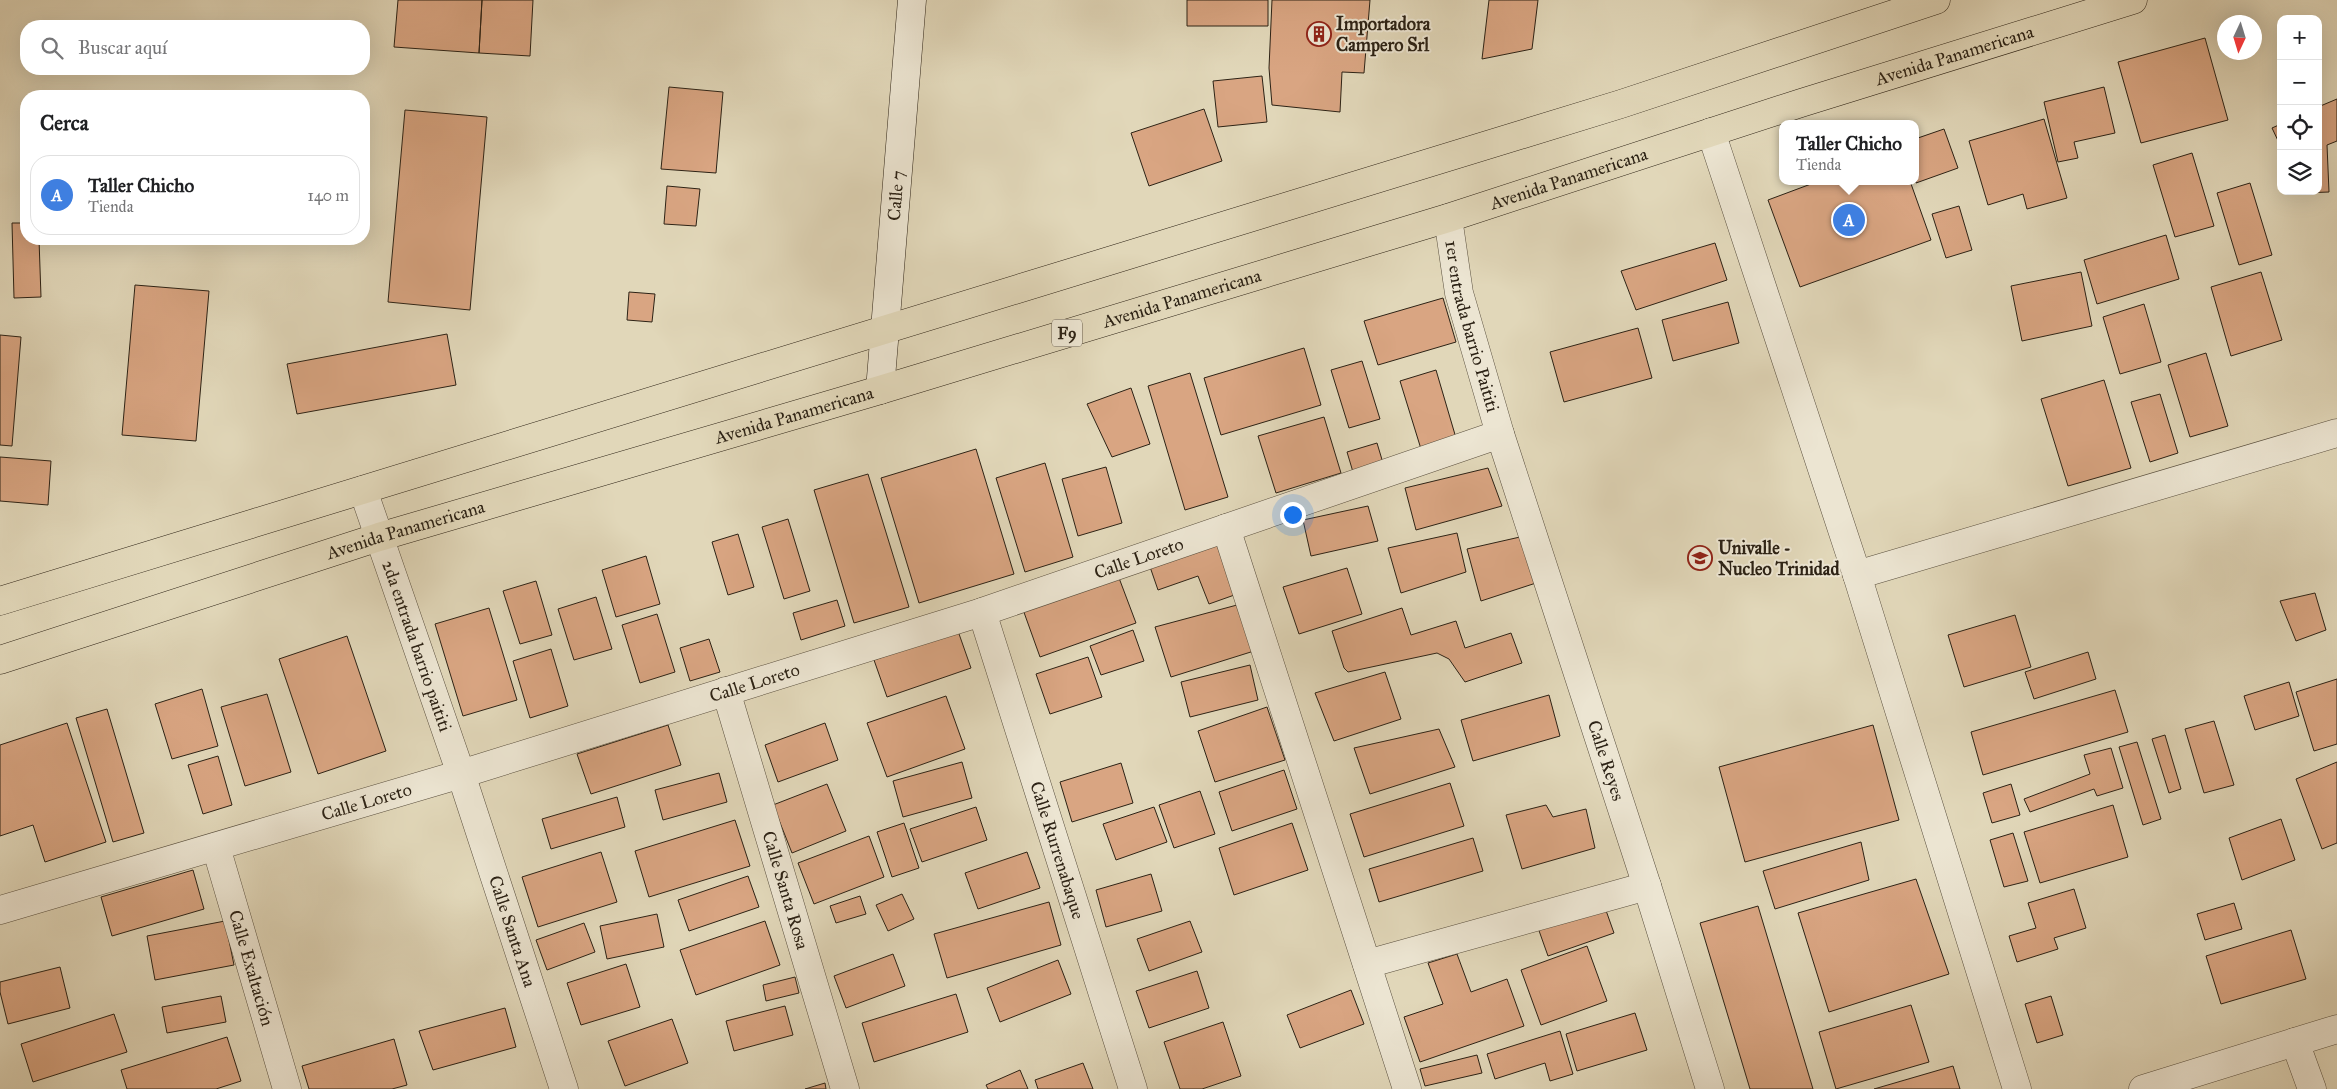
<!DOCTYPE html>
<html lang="es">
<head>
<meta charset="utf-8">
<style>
  body { margin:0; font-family:"IM FELL Great Primer",serif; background:#f2f2f2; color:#202124 }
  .controls { position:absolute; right:15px; top:15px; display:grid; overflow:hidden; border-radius:10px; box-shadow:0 5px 20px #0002 }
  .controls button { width:45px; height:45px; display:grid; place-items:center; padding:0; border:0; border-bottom:1px solid #e0e0e0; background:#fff; color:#202124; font:25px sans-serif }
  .compass { position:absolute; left:2217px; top:15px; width:45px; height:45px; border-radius:50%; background:#fff; box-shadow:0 5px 20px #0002; rotate:184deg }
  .you { position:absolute; left:1292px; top:514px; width:18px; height:18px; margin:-12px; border:4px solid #fff; border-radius:50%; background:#1a73e8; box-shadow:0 0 0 8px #1a73e833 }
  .badge { display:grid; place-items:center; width:32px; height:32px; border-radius:50%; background:#1a73e8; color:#fff; font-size:16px; font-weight:700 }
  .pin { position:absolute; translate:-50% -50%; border:2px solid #fff; box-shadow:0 1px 5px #0006 }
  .popup { position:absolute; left:1779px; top:120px; width:140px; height:65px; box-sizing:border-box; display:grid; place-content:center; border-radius:10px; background:#fff; filter:drop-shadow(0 1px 4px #0005); font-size:16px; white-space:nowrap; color:#757577 }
  .popup b { font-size:19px; color:#202124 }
  .popup::after { content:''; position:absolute; left:50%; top:100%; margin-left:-10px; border:10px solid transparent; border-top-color:#fff }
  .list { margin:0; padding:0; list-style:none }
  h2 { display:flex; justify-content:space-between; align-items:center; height:65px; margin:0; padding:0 20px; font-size:21px }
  h2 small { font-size:16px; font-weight:400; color:#757577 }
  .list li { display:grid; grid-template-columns:32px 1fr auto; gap:15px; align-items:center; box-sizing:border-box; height:80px; margin:0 10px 10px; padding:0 10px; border:1px solid #e0e0e0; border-radius:20px }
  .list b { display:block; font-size:19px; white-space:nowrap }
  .list p { margin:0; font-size:16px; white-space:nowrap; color:#757577 }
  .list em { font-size:16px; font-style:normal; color:#757577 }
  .icon { flex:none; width:28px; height:28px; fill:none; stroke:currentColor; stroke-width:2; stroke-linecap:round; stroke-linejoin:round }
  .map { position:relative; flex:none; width:2337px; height:1089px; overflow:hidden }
  .search { position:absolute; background:#fff; box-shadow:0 5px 20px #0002; left:20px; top:20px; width:350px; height:55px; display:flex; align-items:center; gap:12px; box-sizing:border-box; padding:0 18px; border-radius:20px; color:#757577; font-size:19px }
  .panel { position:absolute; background:#fff; box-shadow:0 5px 20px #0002; left:20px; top:90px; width:350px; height:155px; border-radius:20px }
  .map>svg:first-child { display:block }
  .building { fill:#d9a582; stroke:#2c2215 }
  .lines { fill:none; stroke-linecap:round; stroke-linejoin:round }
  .street-casing { stroke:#594f3e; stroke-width:29 }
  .secondary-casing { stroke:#2c2215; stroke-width:29 }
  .highway-casing { stroke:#2c2215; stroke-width:29 }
  .street { stroke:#ece5d2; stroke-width:28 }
  .secondary { stroke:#ece5d2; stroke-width:28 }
  .highway { stroke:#e1d7b9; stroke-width:28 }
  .labels { text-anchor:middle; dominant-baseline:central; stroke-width:4; stroke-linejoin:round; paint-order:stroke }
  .shield { fill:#ece5d2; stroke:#665c4e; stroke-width:1 }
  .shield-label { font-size:16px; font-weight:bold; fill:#2c2215 }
  .poi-label { font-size:18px; font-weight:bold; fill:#2c2215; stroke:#ece5d2; text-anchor:start }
  .street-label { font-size:18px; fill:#2c2215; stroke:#ece5d2 }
</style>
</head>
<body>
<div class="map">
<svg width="2337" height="1089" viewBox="0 0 2337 1089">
  <rect width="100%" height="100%" fill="#e1d7b9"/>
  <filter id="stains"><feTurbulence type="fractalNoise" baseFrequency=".004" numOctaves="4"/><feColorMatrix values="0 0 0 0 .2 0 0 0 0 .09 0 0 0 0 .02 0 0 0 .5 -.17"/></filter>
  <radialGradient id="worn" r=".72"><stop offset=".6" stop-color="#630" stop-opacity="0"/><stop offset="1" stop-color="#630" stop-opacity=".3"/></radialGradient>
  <path class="building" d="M 398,0 L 482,0 L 479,53 L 394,47 Z
    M 482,0 L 533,0 L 530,56 L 479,53 Z
    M 1187,0 L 1268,0 L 1268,26 L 1187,26 Z
    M 1272,0 L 1370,0 L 1364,73 L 1342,72 L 1340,112 L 1272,105 L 1269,68 Z
    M 1489,0 L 1538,0 L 1532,49 L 1482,59 Z
    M 2205,38 L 2228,120 L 2141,143 L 2118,62 Z
    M 1262,76 L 1267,122 L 1218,127 L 1213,81 Z
    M 669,87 L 723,92 L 716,173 L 661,169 Z
    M 2104,87 L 2115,133 L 2074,142 L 2078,158 L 2058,162 L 2044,102 Z
    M 2337,99 L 2337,141 L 2327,145 L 2329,192 L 2302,193 L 2301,191 L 2318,191 L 2318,107 Z
    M 1204,109 L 1222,161 L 1149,186 L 1131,133 Z
    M 405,110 L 487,117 L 470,310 L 388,302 Z
    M 2044,119 L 2067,198 L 2027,209 L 2023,194 L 1988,205 L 1969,141 Z
    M 2281,124 L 2281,147 L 2272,128 Z
    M 1944,129 L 1958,168 L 1916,183 L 1915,139 Z
    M 2192,153 L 2214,226 L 2175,237 L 2153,165 Z
    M 1819,181 L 1910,181 L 1931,240 L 1800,287 L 1768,200 Z
    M 2250,183 L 2272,255 L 2239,265 L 2217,193 Z
    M 667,186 L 700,189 L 696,226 L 664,224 Z
    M 1959,206 L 1972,250 L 1946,258 L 1932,214 Z
    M 12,223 L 26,223 L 26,239 L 39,239 L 41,297 L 14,298 Z
    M 2166,235 L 2179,279 L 2097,304 L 2084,260 Z
    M 1715,243 L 1727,280 L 1636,310 L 1621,271 Z
    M 2081,272 L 2092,326 L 2022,341 L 2011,286 Z
    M 2261,272 L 2282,340 L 2231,356 L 2211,287 Z
    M 135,285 L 209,291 L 196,441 L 122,435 Z
    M 629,292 L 655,294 L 652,322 L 627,320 Z
    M 1443,298 L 1456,342 L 1378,365 L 1364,321 Z
    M 1728,302 L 1739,343 L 1673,361 L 1662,320 Z
    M 2144,304 L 2161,362 L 2120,374 L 2103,317 Z
    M 1638,328 L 1652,378 L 1564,402 L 1550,352 Z
    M 447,334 L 456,385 L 297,414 L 287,364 Z
    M 0,335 L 21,337 L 12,446 L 0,445 Z
    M 1304,348 L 1321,405 L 1221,435 L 1204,378 Z
    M 2206,353 L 2228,426 L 2190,437 L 2168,365 Z
    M 1362,361 L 1380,419 L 1349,428 L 1331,370 Z
    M 1436,370 L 1456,438 L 1421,449 L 1400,381 Z
    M 1190,373 L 1228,497 L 1185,510 L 1148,386 Z
    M 2104,380 L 2131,468 L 2068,486 L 2041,399 Z
    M 1131,388 L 1150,444 L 1112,457 L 1087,404 Z
    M 2160,394 L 2178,453 L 2150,462 L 2131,402 Z
    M 1324,417 L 1341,473 L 1276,493 L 1258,436 Z
    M 1377,443 L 1383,463 L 1353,472 L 1347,452 Z
    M 976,449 L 1014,574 L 919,603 L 881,478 Z
    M 0,457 L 51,461 L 48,505 L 0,501 Z
    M 1045,463 L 1073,557 L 1025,572 L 996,478 Z
    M 1106,467 L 1122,523 L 1078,536 L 1062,479 Z
    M 1488,468 L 1502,506 L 1416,530 L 1405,488 Z
    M 868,474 L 909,607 L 854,623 L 814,490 Z
    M 1368,506 L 1378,541 L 1311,556 L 1303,520 Z
    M 788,519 L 810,591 L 784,599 L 762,527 Z
    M 1457,533 L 1466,572 L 1401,593 L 1388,548 Z
    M 738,534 L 754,587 L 728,595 L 712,542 Z
    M 1220,535 L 1240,593 L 1209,604 L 1198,576 L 1158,590 L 1148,561 Z
    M 1520,537 L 1536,583 L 1481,601 L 1467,549 Z
    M 646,556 L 660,604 L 616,617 L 602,570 Z
    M 1347,568 L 1362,614 L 1299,634 L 1283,587 Z
    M 1116,570 L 1136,623 L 1040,657 L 1021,604 Z
    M 536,581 L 552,635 L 520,644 L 503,591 Z
    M 2315,593 L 2326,630 L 2296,641 L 2280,601 Z
    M 596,597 L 612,649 L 574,660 L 558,609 Z
    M 837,600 L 845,626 L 801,640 L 793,613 Z
    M 1237,605 L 1254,651 L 1171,677 L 1155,627 Z
    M 489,608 L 517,700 L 463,716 L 435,624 Z
    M 1402,608 L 1411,635 L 1456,621 L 1465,648 L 1511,633 L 1522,663 L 1465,682 L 1449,659 L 1437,653 L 1348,672 L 1344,668 L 1332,631 Z
    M 657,614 L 675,672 L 640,683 L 622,625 Z
    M 2015,615 L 2031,667 L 1964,687 L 1948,635 Z
    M 1133,630 L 1144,661 L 1101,675 L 1090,646 Z
    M 958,631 L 971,668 L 887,697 L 874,660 Z
    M 347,636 L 386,751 L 318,774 L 279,659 Z
    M 709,639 L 720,672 L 690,681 L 680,648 Z
    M 551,649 L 568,706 L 530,718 L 513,661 Z
    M 2088,652 L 2096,679 L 2034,699 L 2025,672 Z
    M 1088,657 L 1102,697 L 1050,714 L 1036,674 Z
    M 1250,665 L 1258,700 L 1190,717 L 1181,682 Z
    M 1385,672 L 1401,719 L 1334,741 L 1315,693 Z
    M 2337,679 L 2337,744 L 2314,751 L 2296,692 Z
    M 2289,682 L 2299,716 L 2255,730 L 2244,696 Z
    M 202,689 L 218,746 L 172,759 L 155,704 Z
    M 2115,690 L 2128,732 L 1983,775 L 1971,732 Z
    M 267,694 L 291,772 L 245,786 L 221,707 Z
    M 1549,695 L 1560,736 L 1473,761 L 1461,720 Z
    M 946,696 L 965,749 L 887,777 L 867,723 Z
    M 1267,707 L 1285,760 L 1215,782 L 1198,731 Z
    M 107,709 L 144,833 L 113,842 L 76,718 Z
    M 2214,721 L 2234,785 L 2204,793 L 2185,729 Z
    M 67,723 L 106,842 L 45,862 L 33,825 L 0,836 L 0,745 Z
    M 825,723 L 838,760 L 778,782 L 765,745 Z
    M 668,725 L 681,765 L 591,794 L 577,754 Z
    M 1873,725 L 1899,820 L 1745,862 L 1719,767 Z
    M 1439,729 L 1455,767 L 1370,794 L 1354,748 Z
    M 2165,735 L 2181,789 L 2169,793 L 2152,739 Z
    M 2137,742 L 2161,819 L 2143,825 L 2119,747 Z
    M 2111,748 L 2123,788 L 2097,796 L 2094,789 L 2030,812 L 2024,799 L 2090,774 L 2084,755 Z
    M 218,756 L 232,805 L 203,814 L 188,765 Z
    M 962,762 L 972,798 L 903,817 L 893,781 Z
    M 2337,762 L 2337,843 L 2322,849 L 2296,779 Z
    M 1121,763 L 1133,803 L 1072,822 L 1060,782 Z
    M 1284,770 L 1297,809 L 1232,831 L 1219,792 Z
    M 719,773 L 727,802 L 663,820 L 655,790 Z
    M 1450,783 L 1464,826 L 1364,857 L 1350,814 Z
    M 827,784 L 846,831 L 792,853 L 773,805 Z
    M 2011,784 L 2020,815 L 1992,823 L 1983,793 Z
    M 1200,791 L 1215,834 L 1174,848 L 1159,805 Z
    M 617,797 L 625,827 L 551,849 L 542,819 Z
    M 1546,805 L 1553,817 L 1586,809 L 1595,848 L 1522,869 L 1506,815 Z
    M 2113,805 L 2128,857 L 2040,883 L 2024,832 Z
    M 976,807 L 987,840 L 922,862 L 910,829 Z
    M 1154,807 L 1167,842 L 1116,860 L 1103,824 Z
    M 2281,819 L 2295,860 L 2242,880 L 2229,838 Z
    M 735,820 L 750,866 L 649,897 L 635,851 Z
    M 904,823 L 919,868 L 892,877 L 877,832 Z
    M 1292,823 L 1308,870 L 1234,895 L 1219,848 Z
    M 2013,833 L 2028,881 L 2004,887 L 1990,840 Z
    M 869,836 L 884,877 L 814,904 L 798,863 Z
    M 1473,838 L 1483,871 L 1379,902 L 1369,869 Z
    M 1861,842 L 1869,880 L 1775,909 L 1763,871 Z
    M 601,852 L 617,902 L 538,927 L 522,877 Z
    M 1027,852 L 1040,888 L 978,909 L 965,873 Z
    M 193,870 L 204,909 L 112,936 L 101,897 Z
    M 1151,874 L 1162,911 L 1106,927 L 1096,890 Z
    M 748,876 L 759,907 L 689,931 L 678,900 Z
    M 1916,879 L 1949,974 L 1829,1012 L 1798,913 Z
    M 2074,889 L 2086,928 L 2054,938 L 2058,949 L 2017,962 L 2009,936 L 2036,928 L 2028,903 Z
    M 902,894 L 914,919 L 888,931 L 876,905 Z
    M 860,896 L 866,914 L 836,923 L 830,906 Z
    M 1049,902 L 1061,945 L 947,978 L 934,934 Z
    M 1603,902 L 1614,933 L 1548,956 L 1537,925 Z
    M 2234,903 L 2242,929 L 2205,940 L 2197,914 Z
    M 1758,906 L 1813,1089 L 1750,1089 L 1700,923 Z
    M 657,914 L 664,947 L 607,959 L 600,926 Z
    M 225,921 L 234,965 L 155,980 L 147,936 Z
    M 765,921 L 780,965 L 696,995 L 680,950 Z
    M 1190,921 L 1202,952 L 1149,971 L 1137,939 Z
    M 584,923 L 595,952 L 547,970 L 536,940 Z
    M 2291,930 L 2306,979 L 2221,1004 L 2206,956 Z
    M 1587,946 L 1607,1001 L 1541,1025 L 1521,970 Z
    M 893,954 L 905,986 L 846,1008 L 834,976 Z
    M 1457,954 L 1471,992 L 1507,979 L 1524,1026 L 1420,1062 L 1404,1017 L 1443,1004 L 1428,963 Z
    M 1058,960 L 1071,994 L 1000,1022 L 987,988 Z
    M 626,964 L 640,1007 L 581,1025 L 567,983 Z
    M 60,967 L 70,1008 L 8,1024 L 0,992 L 0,982 Z
    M 1197,971 L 1209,1008 L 1149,1028 L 1136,991 Z
    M 795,977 L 799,993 L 766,1001 L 763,985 Z
    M 1351,990 L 1364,1024 L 1300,1048 L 1287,1015 Z
    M 956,994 L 968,1032 L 874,1062 L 862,1023 Z
    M 221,996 L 226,1022 L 167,1033 L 162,1007 Z
    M 2051,996 L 2063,1035 L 2037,1043 L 2025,1004 Z
    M 1911,1005 L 1929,1062 L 1836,1089 L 1819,1032 Z
    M 785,1006 L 793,1035 L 734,1051 L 726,1021 Z
    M 505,1008 L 516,1047 L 433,1070 L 419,1031 Z
    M 1635,1013 L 1647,1050 L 1577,1071 L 1566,1034 Z
    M 114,1014 L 127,1052 L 33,1082 L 21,1044 Z
    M 672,1019 L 688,1063 L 625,1086 L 608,1041 Z
    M 1223,1022 L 1241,1076 L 1202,1089 L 1180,1089 L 1164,1042 Z
    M 1560,1031 L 1573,1074 L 1550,1081 L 1545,1063 L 1495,1079 L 1487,1054 Z
    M 227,1037 L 241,1081 L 216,1089 L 127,1089 L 121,1070 Z
    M 394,1039 L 407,1085 L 392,1089 L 309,1089 L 302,1066 Z
    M 1477,1055 L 1482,1073 L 1425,1086 L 1420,1069 Z
    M 1083,1063 L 1093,1089 L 1038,1089 L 1035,1080 Z
    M 1953,1066 L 1960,1089 L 1874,1089 Z
    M 1020,1070 L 1028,1089 L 988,1089 L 986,1085 Z
    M 825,1083 L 826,1089 L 805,1089 Z"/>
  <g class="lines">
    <defs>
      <g id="street">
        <path d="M 1711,132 L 1857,575 L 2017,1089"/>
        <path id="s1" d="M 1448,218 L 1459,293 L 1500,434 L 1647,886 L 1710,1089"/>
        <path id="s2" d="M 363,490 L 461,774 L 564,1089"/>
        <path d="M 1226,528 L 1407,1089"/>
        <path d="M 1857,575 L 2337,433"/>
        <path id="s3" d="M 982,612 L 1133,1089"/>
        <path id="s4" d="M 726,691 L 845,1089"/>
        <path id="s5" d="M 216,847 L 287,1089"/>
        <path id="s6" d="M 0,910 L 461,774 L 982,612 L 1500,434"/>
        <path d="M 1367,964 L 1647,886"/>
        <path d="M 2295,1042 L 2312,1089"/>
        <path d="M 2143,1089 L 2337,1029"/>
      </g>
      <g id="secondary">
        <path id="s7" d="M 880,390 L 912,0"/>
      </g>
      <g id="highway">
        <path d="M 0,601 L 1621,104 L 1936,0"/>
        <path id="s8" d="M 0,660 L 379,537 L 880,390 L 1448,218 L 1801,103 L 2133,0"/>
      </g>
    </defs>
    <use href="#street" class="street-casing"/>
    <use href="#secondary" class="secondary-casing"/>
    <use href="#highway" class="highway-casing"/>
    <use href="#street" class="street"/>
    <use href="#secondary" class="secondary"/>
    <use href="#highway" class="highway"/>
  </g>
  <defs>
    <symbol id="building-ring" viewBox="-11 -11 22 22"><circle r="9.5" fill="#ece5d2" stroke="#8f2418" stroke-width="1.5"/><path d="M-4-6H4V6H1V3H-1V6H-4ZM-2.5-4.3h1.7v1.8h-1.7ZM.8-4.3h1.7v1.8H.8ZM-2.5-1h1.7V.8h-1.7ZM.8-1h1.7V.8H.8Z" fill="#8f2418"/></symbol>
    <symbol id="university-ring" viewBox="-11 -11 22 22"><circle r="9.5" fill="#ece5d2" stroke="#8f2418" stroke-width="1.5"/><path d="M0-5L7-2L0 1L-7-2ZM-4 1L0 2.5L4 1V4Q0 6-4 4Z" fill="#8f2418"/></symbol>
  </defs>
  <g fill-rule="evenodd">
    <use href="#building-ring" x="1305" y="20" width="28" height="28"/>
    <use href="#university-ring" x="1686" y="544" width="28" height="28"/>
  </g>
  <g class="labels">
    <rect class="shield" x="1052" y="319.5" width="30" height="27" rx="4"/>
    <g class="shield-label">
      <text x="1067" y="333">F9</text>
    </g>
    <g class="poi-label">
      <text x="1336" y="24">Importadora<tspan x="1336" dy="21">Campero Srl</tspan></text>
      <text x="1718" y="548">Univalle -<tspan x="1718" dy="21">Nucleo Trinidad</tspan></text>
    </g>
    <g class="street-label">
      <text stroke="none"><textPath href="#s8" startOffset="2046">Avenida Panamericana</textPath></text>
      <text stroke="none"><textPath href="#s8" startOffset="1641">Avenida Panamericana</textPath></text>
      <text stroke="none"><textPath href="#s7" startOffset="195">Calle 7</textPath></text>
      <text stroke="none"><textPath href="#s8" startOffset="1236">Avenida Panamericana</textPath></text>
      <text stroke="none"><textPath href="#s1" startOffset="111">1er entrada barrio Paititi</textPath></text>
      <text stroke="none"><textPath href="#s8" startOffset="831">Avenida Panamericana</textPath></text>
      <text stroke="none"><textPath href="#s8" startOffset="426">Avenida Panamericana</textPath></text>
      <text stroke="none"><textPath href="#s6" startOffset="1192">Calle Loreto</textPath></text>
      <text stroke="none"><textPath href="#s2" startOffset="165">2da entrada barrio paititi</textPath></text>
      <text stroke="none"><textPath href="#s6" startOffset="788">Calle Loreto</textPath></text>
      <text stroke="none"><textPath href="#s1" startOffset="566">Calle Reyes</textPath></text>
      <text stroke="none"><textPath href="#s6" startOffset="382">Calle Loreto</textPath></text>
      <text stroke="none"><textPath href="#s3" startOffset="250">Calle Rurrenabaque</textPath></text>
      <text stroke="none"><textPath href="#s4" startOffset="208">Calle Santa Rosa</textPath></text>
      <text stroke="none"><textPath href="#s2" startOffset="466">Calle Santa Ana</textPath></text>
      <text stroke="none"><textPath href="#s5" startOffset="126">Calle Exaltación</textPath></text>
    </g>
  </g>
  <rect width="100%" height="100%" filter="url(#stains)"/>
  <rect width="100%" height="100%" fill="url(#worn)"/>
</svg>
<div class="controls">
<button>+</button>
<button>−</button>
<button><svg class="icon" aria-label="locate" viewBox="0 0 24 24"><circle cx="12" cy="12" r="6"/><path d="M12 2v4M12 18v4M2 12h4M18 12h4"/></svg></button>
<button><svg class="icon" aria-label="layers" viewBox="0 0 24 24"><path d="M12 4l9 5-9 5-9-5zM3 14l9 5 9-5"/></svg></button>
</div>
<svg class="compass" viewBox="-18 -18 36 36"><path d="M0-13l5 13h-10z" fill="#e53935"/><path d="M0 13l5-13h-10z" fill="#757577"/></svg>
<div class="you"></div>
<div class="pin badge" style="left:1849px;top:220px;background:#3f7fe0">A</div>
<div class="popup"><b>Taller Chicho</b>Tienda</div>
<div class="search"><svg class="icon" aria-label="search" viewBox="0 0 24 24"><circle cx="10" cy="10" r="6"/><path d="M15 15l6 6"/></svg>Buscar aquí</div>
<section class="panel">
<h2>Cerca<small></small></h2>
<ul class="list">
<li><span class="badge" style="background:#3f7fe0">A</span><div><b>Taller Chicho</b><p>Tienda</p></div><em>140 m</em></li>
</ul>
</section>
</div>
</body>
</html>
